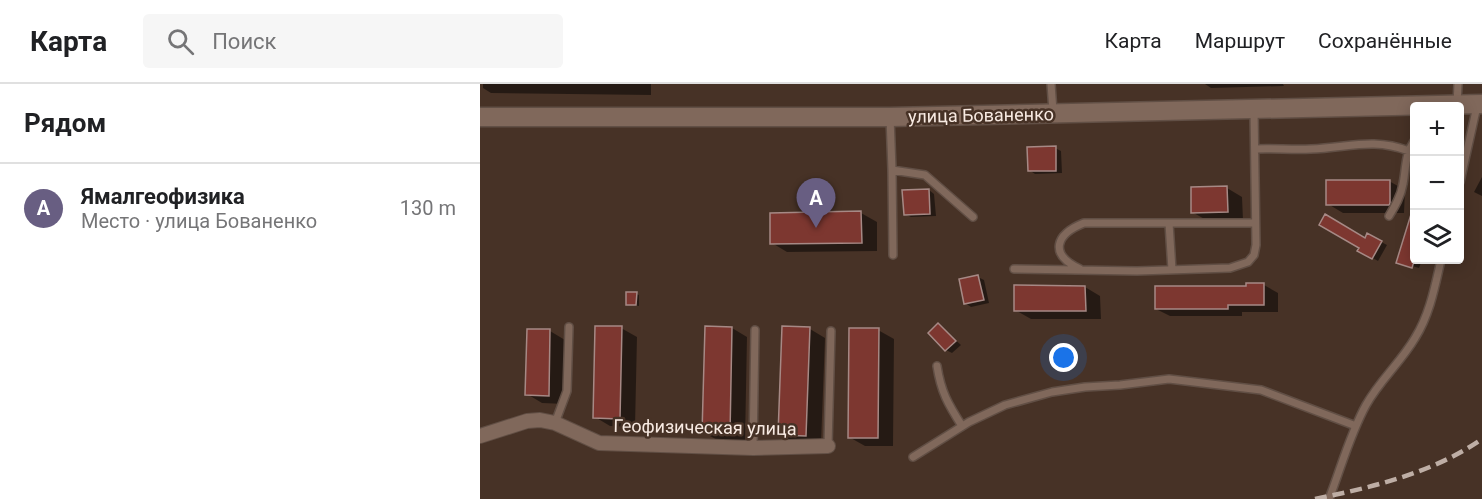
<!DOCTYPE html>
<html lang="ru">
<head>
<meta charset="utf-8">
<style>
  body { margin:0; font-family:Roboto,sans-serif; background:#f6f6f6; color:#202124 }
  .controls { position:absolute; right:18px; top:18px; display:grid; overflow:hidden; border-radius:6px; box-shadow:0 3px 15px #0003 }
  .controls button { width:54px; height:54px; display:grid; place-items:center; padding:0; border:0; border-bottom:2px solid #e0e0e0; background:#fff; color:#202124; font:30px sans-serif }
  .you { position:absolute; left:584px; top:274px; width:21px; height:21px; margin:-15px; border:4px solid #fff; border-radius:50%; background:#1a73e8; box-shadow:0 0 0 9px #1a73e833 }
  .badge { display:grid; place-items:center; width:39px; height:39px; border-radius:50%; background:#685e82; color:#fff; font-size:20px; font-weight:700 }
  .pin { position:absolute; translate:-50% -50px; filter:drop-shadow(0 2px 3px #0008) }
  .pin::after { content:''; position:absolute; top:32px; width:21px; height:18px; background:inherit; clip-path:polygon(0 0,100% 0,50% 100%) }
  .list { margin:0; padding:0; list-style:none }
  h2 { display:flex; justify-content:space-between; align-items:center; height:78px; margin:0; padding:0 24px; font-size:26px }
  h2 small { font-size:20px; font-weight:400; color:#757577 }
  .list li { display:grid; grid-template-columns:39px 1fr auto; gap:18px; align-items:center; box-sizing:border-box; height:90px; padding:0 24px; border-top:2px solid #e0e0e0 }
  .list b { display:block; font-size:22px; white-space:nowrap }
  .list p { margin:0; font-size:20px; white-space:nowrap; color:#757577 }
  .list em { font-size:20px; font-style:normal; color:#757577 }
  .icon { flex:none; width:33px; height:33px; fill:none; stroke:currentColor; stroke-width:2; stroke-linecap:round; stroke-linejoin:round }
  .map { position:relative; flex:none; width:1002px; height:415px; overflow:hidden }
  header { display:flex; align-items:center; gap:36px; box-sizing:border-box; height:84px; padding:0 30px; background:#fff; border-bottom:2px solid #e0e0e0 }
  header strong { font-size:28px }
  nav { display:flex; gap:33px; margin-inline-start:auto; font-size:21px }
  .search { width:420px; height:54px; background:#f6f6f6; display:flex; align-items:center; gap:15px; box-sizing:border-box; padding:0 21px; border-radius:6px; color:#757577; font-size:22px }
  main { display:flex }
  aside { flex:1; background:#fff }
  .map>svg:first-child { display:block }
  .shadow { fill:#0007 }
  .building { fill:#7d3730; stroke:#a68985; stroke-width:1.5 }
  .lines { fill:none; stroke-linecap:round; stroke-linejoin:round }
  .service-casing { stroke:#614f45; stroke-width:10 }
  .minor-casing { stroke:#614f45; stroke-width:16 }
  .tertiary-casing { stroke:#614f45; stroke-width:21 }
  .service { stroke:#80685b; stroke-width:7 }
  .minor { stroke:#80685b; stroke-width:14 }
  .tertiary { stroke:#80685b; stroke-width:18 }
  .rail { stroke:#beaea5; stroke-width:4.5; stroke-dasharray:12 6; stroke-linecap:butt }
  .labels { text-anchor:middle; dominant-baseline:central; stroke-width:5; stroke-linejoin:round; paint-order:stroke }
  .street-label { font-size:18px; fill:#f8eae2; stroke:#473226 }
</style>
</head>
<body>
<header>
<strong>Карта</strong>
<div class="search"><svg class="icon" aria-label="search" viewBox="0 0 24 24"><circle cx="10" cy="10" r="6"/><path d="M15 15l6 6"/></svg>Поиск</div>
<nav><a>Карта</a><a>Маршрут</a><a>Сохранённые</a></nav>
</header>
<main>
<aside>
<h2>Рядом<small></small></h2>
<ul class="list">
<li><span class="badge">A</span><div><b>Ямалгеофизика</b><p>Место · улица Бованенко</p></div><em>130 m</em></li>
</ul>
</aside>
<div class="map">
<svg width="1002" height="415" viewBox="0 0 1002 415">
  <rect width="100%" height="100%" fill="#473226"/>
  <path class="shadow" d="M 3,0 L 171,0 L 171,11 L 11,9 L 3,4 Z
    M 725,0 L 803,0 L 804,2 L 731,4 Z
    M 575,64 L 581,67 L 582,89 L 555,90 L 549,86 Z
    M 1002,93 L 1002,112 L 994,108 Z
    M 909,97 L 925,106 L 924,129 L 863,129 L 848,120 Z
    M 747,104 L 762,113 L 763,136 L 728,137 L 712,128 Z
    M 449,106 L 454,110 L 456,132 L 431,133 L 425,130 Z
    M 381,129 L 397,138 L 397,167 L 307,168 L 292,159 Z
    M 929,143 L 934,145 L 934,176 L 942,176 L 939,184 L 922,179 Z
    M 888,151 L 907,161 L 898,177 L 879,166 Z
    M 498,193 L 504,196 L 509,219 L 491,223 L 485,219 Z
    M 784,201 L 798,209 L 798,228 L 762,228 L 762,232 L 690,232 L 676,225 Z
    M 605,203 L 620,212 L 621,235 L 551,235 L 535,226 Z
    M 156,210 L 159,211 L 159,222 L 147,220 Z
    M 459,241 L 481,261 L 472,269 L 466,266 Z
    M 141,244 L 157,253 L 155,343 L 130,342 L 115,333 Z
    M 252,244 L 267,253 L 265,358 L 239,357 L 223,348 Z
    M 330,245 L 345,254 L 341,360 L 315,360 L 300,351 Z
    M 48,246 L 70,247 L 85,256 L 85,320 L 62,319 L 47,310 Z
    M 398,246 L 414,255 L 413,362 L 385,362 L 369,353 Z"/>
  <path class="building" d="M 576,62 L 576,87 L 548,87 L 547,63 Z
    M 846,96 L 910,96 L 910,119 L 909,121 L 846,121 Z
    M 747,102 L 748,128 L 711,129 L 711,103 Z
    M 449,105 L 450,130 L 424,131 L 422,106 Z
    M 381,127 L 382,159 L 290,160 L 290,129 Z
    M 932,127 L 934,128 L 934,177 L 932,184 L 916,179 Z
    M 845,130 L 885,154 L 887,149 L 902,157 L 892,175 L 877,167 L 879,164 L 839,141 Z
    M 498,191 L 504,216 L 484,220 L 479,195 Z
    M 766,199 L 784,199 L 784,221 L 748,221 L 748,225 L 675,225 L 675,202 L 766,202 Z
    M 534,201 L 605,202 L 606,227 L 534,227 Z
    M 146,208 L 157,208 L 156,221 L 146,221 Z
    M 458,239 L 476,257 L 465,267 L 448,249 Z
    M 115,242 L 142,242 L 140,335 L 113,334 Z
    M 225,242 L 252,243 L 250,350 L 222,349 Z
    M 302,242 L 330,243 L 326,352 L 298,351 Z
    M 369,244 L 399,244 L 398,354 L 368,354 Z
    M 47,245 L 70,245 L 69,312 L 45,311 Z"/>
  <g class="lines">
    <defs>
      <path id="service" d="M 571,0 L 573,27
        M 977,20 L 978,0
        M 410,33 L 412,86 L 445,91 L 493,133
        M 775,65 C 793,64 812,66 831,65 C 868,64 892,53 929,67
        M 412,86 L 413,171
        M 980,98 L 997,22
        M 909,132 C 915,122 921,112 923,100 C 926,85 925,70 934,57
        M 689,139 L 692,186
        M 534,185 L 657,187 L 750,184 L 768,178 L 774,171 L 776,161 L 774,26
        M 600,185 C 568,170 576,150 604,139 L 775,139
        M 457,282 C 461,308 468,320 482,342
        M 75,339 L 87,307 L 89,243
        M 348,362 L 351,247
        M 273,364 L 275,246
        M 433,373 L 489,338 L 525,321 L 572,308 L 605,303 L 640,301 L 689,295 L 781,306 L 876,342
        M 849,415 C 861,384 870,350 886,321 C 900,296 921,278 935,254 C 950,230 955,202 961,176"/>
      <path id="minor" d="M 0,352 L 47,337 L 60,336 L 75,339 L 119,359 L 273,364 L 348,362"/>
      <path id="tertiary" d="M 0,33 L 410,33 L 1002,20"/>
    </defs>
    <use href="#service" class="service-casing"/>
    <use href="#minor" class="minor-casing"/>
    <use href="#tertiary" class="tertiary-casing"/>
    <use href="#service" class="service"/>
    <use href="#minor" class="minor"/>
    <use href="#tertiary" class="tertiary"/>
    <path class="rail" d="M 835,415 C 893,403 953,389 1002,355"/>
  </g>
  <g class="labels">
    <g class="street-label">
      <text transform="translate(501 31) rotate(-1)">улица Бованенко</text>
      <text transform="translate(225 343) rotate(1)">Геофизическая улица</text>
    </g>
  </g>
</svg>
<div class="controls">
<button>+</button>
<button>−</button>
<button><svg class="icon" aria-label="layers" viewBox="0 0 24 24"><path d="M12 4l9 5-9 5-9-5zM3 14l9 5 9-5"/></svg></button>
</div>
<div class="you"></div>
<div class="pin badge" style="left:336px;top:144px">A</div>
</div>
</main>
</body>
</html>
